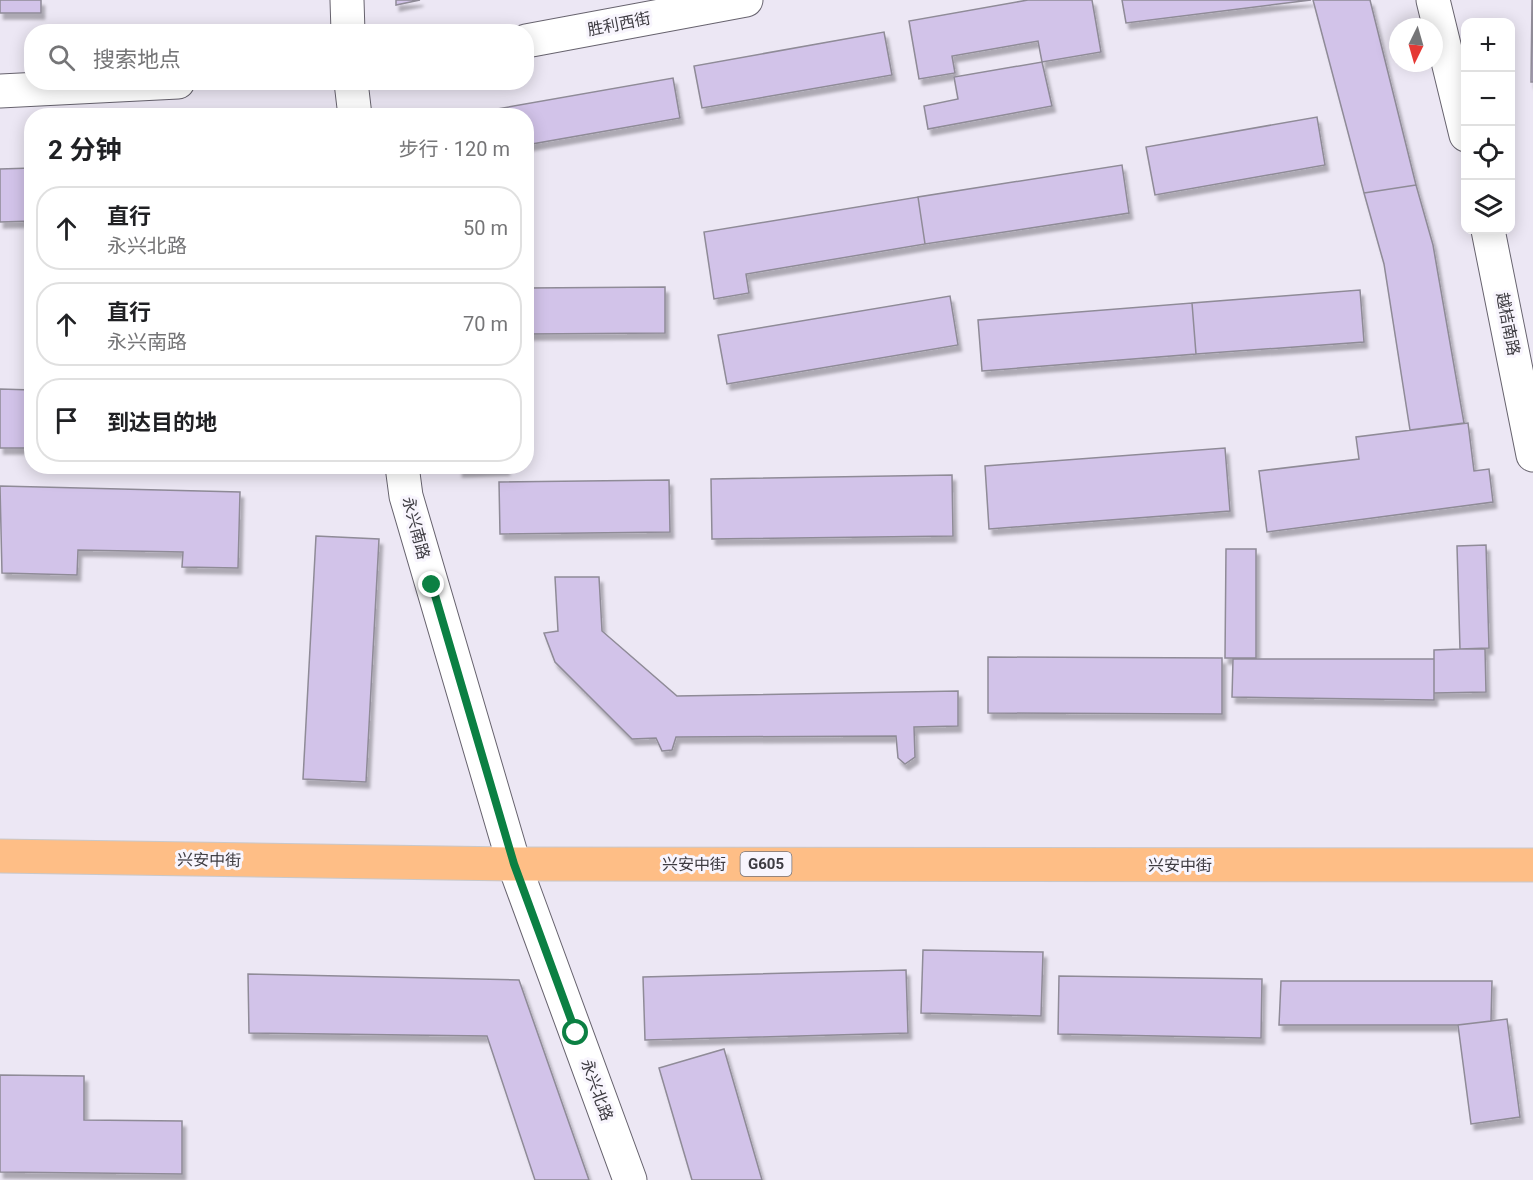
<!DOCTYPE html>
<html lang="zh">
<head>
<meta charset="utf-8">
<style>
  body { margin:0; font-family:Roboto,"Noto Sans SC",sans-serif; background:#f6f6f6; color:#202124 }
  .controls { position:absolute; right:18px; top:18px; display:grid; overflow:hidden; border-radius:12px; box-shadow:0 3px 15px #0003 }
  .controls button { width:54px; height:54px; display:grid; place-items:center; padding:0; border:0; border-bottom:2px solid #e0e0e0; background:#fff; color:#202124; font:30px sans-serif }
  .compass { position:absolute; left:1389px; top:18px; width:54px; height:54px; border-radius:50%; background:#fff; box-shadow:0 3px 15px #0003; rotate:185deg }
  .stop { position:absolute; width:18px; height:18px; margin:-14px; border:4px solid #0b8043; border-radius:50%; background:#fff }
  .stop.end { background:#0b8043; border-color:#fff; box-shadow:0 2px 6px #0008 }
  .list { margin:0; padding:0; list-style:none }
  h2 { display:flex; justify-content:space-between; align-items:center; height:78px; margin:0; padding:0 24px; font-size:26px }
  h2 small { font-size:20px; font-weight:400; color:#757577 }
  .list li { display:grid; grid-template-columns:39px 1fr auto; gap:18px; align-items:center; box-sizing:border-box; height:84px; margin:0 12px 12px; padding:0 12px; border:2px solid #e0e0e0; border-radius:24px }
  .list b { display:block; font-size:22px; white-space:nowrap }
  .list p { margin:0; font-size:20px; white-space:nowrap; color:#757577 }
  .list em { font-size:20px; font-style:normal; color:#757577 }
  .icon { flex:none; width:33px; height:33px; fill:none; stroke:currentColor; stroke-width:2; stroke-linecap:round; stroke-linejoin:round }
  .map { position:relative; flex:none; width:1533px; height:1180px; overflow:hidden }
  .search { position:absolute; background:#fff; box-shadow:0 3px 15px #0003; left:24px; top:24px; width:510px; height:66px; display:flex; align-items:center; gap:15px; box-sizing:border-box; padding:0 21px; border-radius:24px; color:#757577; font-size:22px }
  .panel { position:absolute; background:#fff; box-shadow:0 3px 15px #0003; left:24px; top:108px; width:510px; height:366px; border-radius:24px }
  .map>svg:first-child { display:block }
  .building { fill:#d2c3e9; stroke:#8f8b97; stroke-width:1.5; filter:url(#shadow) }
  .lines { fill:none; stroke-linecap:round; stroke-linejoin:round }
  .tertiary-casing { stroke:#67636e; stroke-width:35 }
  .trunk-casing { stroke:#c9c8ca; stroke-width:35 }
  .tertiary { stroke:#fff; stroke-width:33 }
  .trunk { stroke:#febe86; stroke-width:33 }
  .route { stroke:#0b8043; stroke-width:8 }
  .labels { text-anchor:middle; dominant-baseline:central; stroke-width:6; stroke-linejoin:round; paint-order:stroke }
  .shield { fill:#f8f5fd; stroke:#757379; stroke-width:1.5 }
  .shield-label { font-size:15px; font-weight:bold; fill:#3d3b41 }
  .street-label { font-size:16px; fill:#3d3b41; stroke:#f8f5fd }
</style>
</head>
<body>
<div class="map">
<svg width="1533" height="1180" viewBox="0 0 1533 1180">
  <defs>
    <filter id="shadow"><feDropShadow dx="3.5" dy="6" stdDeviation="1.5" flood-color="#0004"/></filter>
  </defs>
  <rect width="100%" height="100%" fill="#ece7f4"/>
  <path class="building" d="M 0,0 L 41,0 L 41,13 L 0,13 Z
    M 396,0 L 420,0 L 396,5 Z
    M 1028,0 L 1092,0 L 1101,52 L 1042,62 L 1038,41 L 952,56 L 955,73 L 919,79 L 909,21 Z
    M 1122,0 L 1311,0 L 1126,23 Z
    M 1313,0 L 1370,0 L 1416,185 L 1364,193 Z
    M 1532,0 L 1533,0 L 1533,82 L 1531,82 Z
    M 884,32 L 892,75 L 702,108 L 694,66 Z
    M 1042,62 L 1052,106 L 928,129 L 924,106 L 958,99 L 954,77 Z
    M 673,78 L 680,118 L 526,145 L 526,116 L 457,116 Z
    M 1317,117 L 1325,165 L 1155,195 L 1146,147 Z
    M 1122,165 L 1129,213 L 925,244 L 918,197 Z
    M 32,168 L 32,221 L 0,222 L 0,169 Z
    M 1416,185 L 1433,245 L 1464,423 L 1410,430 L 1384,264 L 1364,193 Z
    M 918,197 L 925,244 L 746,274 L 749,293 L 714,299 L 704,232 Z
    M 665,287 L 665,333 L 526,334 L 526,288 Z
    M 1360,290 L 1364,342 L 1196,354 L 1192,303 Z
    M 950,296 L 958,345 L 727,384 L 718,335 Z
    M 1192,303 L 1196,354 L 982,371 L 978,320 Z
    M 0,389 L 32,390 L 32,448 L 0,448 Z
    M 1468,423 L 1474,471 L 1489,469 L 1493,502 L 1267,532 L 1259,471 L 1359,459 L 1356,437 Z
    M 1225,448 L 1230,511 L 989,529 L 985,466 Z
    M 459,466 L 506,466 L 506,469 L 459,471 Z
    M 952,475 L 953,536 L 712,539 L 711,479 Z
    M 669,480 L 670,532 L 500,534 L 499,482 Z
    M 0,486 L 240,492 L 238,568 L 182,567 L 183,552 L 78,550 L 77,575 L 2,573 Z
    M 316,536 L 379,539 L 366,782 L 303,779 Z
    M 1486,545 L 1489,648 L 1460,649 L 1457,546 Z
    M 1226,549 L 1256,549 L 1256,658 L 1225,658 Z
    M 555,577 L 599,577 L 602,631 L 677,696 L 958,691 L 958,726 L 914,727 L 915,757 L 905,764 L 898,758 L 896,736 L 676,737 L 672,750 L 662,751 L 656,738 L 632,739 L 555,662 L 544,633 L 558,631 Z
    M 1460,649 L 1485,649 L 1486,692 L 1434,693 L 1434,650 Z
    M 988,657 L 1222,658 L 1222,714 L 988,713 Z
    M 1233,659 L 1434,659 L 1434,700 L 1232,697 Z
    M 923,950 L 1043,952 L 1041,1016 L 921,1013 Z
    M 906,970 L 908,1033 L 645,1040 L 643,977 Z
    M 248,974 L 519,980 L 589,1180 L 535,1180 L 487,1036 L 249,1033 Z
    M 1059,976 L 1262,979 L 1261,1038 L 1058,1034 Z
    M 1281,981 L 1492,981 L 1491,1021 L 1458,1025 L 1279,1025 Z
    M 1507,1019 L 1520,1117 L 1471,1124 L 1458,1025 Z
    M 724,1049 L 762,1180 L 692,1180 L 659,1068 Z
    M 0,1075 L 84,1076 L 84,1120 L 182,1121 L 182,1174 L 0,1172 Z"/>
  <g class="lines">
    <defs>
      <path id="tertiary" d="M 347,0 L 348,32
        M 1433,0 L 1466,135
        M 526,41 L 746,0
        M 351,82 L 355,116
        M 0,91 L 178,82
        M 1488,230 L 1533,455
        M 402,466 L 406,496 L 514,864 L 630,1180"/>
      <path id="trunk" d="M 0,856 L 514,864 L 1533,865"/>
    </defs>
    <use href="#tertiary" class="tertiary-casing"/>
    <use href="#trunk" class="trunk-casing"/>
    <use href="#tertiary" class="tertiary"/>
    <use href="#trunk" class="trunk"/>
  </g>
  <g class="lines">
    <path class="route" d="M 432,585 L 514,864 L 576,1033"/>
  </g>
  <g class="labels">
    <rect class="shield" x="740.5" y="852" width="51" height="24" rx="4.5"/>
    <g class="shield-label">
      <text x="766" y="864">G605</text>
    </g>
    <g class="street-label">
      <text transform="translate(619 24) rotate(-11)">胜利西街</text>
      <text transform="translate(1508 324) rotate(79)">越桔南路</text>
      <text transform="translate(416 528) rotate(75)">永兴南路</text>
      <text transform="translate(209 860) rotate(1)">兴安中街</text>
      <text x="694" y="864">兴安中街</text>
      <text x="1180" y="865">兴安中街</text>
      <text transform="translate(597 1090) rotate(70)">永兴北路</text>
    </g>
  </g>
</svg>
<div class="controls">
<button>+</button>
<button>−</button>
<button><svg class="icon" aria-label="locate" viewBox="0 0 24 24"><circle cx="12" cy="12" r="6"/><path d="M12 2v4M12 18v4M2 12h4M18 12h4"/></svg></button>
<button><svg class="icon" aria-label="layers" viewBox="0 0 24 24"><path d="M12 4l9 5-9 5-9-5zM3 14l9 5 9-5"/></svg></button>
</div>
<svg class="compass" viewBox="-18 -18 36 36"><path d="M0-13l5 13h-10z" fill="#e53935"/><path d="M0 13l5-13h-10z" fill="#757577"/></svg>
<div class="stop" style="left:576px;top:1033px"></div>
<div class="stop end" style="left:432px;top:585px"></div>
<div class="search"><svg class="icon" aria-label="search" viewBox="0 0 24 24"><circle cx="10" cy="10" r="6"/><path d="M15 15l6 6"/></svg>搜索地点</div>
<section class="panel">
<h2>2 分钟<small>步行 · 120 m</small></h2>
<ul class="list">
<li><svg class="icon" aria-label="ahead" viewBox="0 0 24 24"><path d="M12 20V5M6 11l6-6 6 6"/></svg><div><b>直行</b><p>永兴北路</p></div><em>50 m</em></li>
<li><svg class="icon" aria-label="ahead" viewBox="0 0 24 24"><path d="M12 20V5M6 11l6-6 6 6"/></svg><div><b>直行</b><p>永兴南路</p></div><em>70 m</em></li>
<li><svg class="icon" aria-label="arrive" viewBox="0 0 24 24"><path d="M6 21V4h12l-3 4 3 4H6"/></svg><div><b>到达目的地</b></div></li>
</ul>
</section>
</div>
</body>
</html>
